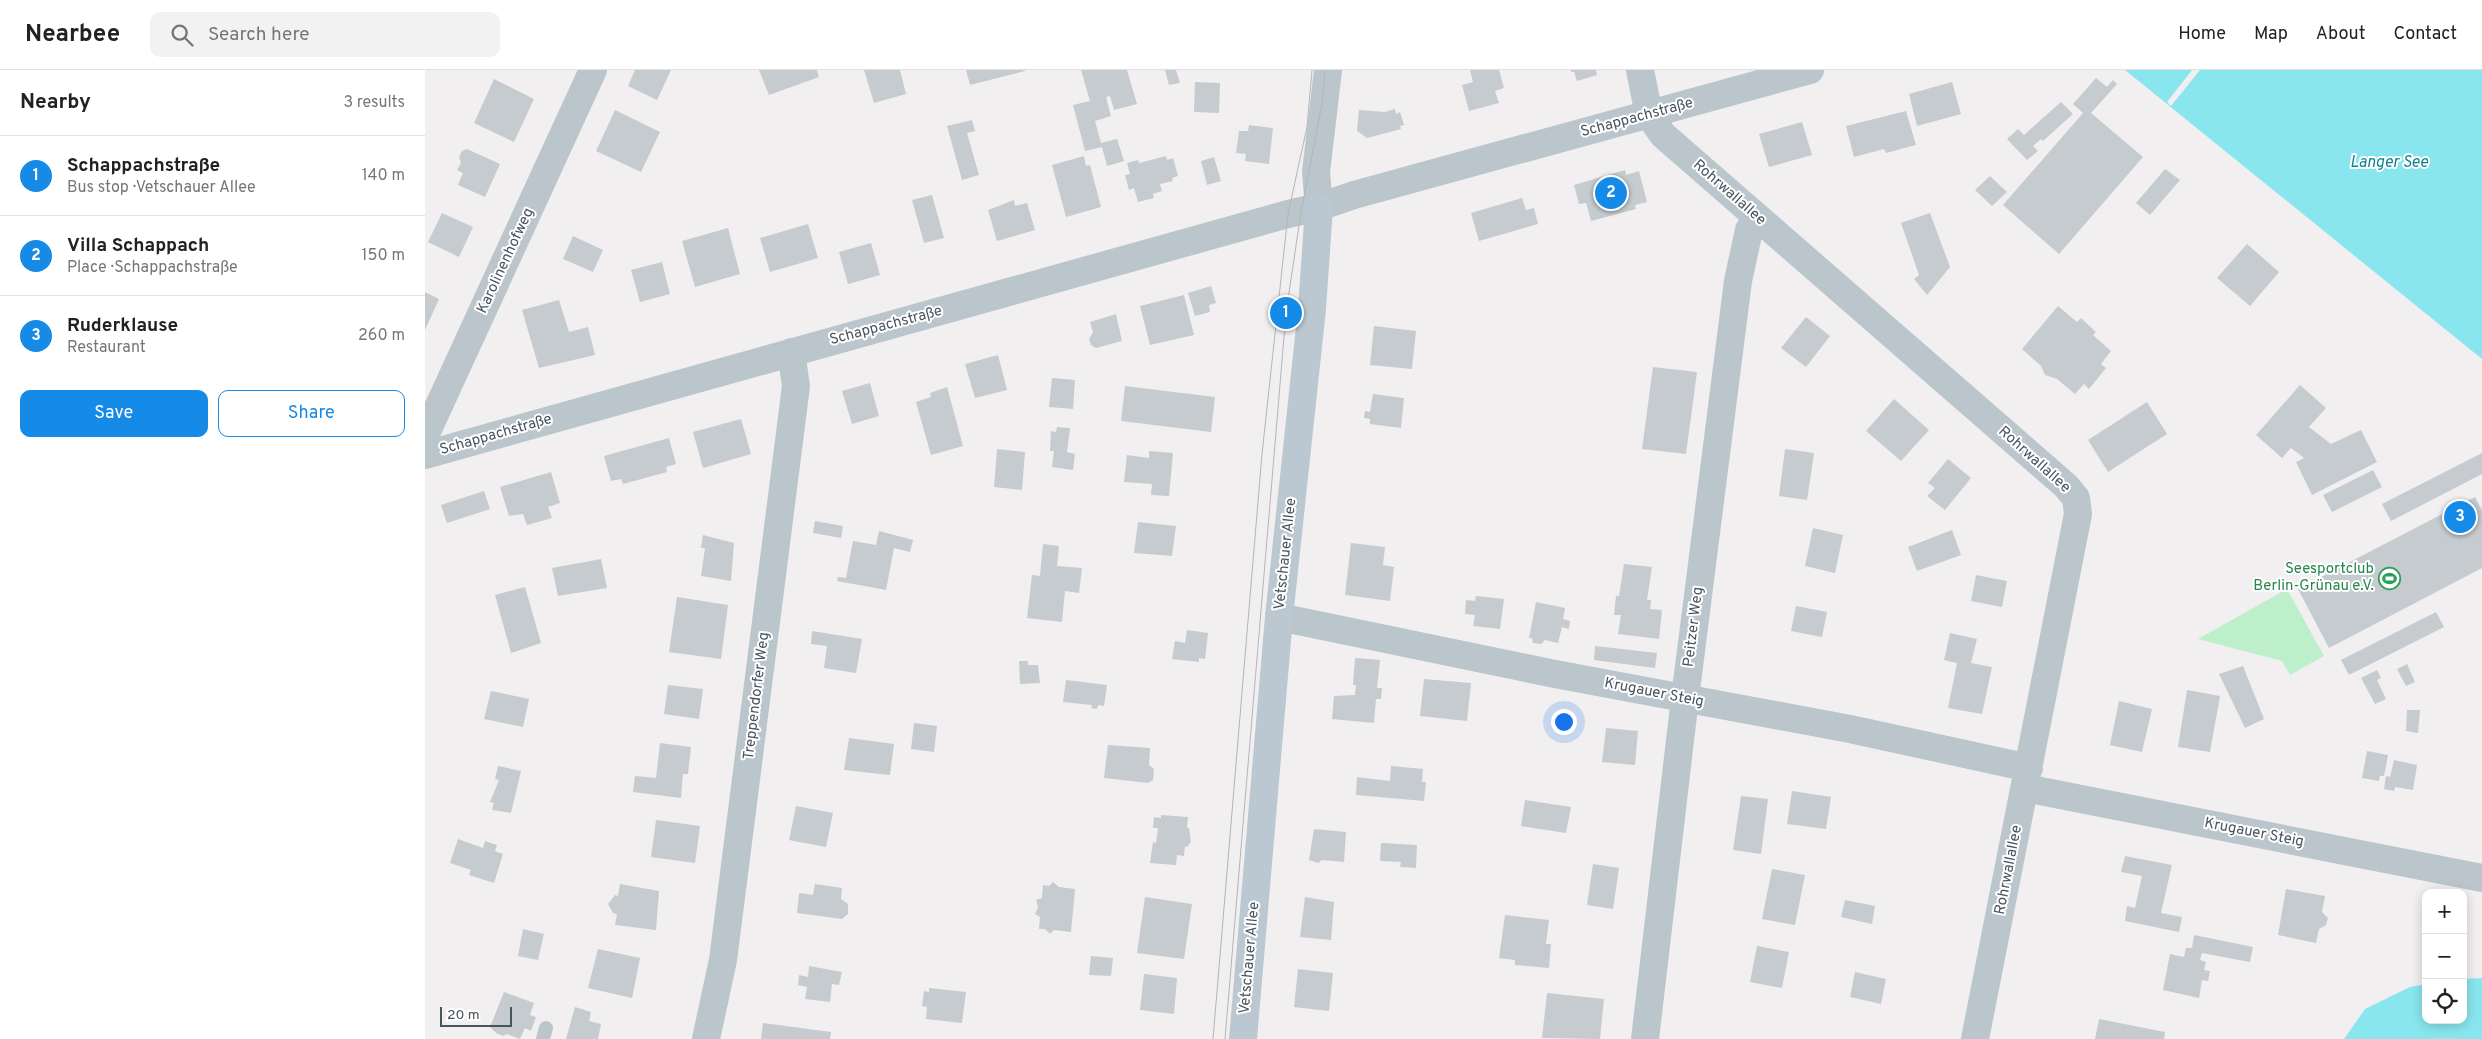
<!DOCTYPE html>
<html lang="en">
<head>
<meta charset="utf-8">
<style>
  body { margin:0; font-family:Overpass,sans-serif; background:#f2f2f2; color:#222 }
  .controls { position:absolute; right:15px; bottom:15px; display:grid; overflow:hidden; border-radius:10px; box-shadow:0 2px 12px #0003 }
  .controls button { width:45px; height:45px; display:grid; place-items:center; padding:0; border:0; border-bottom:1px solid #e0e0e0; background:#fff; color:#222; font:25px sans-serif }
  .scale { position:absolute; left:15px; bottom:12px; width:72px; box-sizing:border-box; padding-left:5px; border:2px solid #47555d; border-top:0; font-size:14px; line-height:18px; white-space:nowrap; color:#47555d; -webkit-text-stroke:4px #fff; paint-order:stroke }
  .you { position:absolute; left:1138px; top:651px; width:18px; height:18px; margin:-12px; border:4px solid #fff; border-radius:50%; background:#1a73e8; box-shadow:0 0 0 8px #1a73e833 }
  .badge { display:grid; place-items:center; width:32px; height:32px; border-radius:50%; background:#158ae6; color:#fff; font-size:16px; font-weight:700 }
  .pin { position:absolute; translate:-50% -50%; border:2px solid #fff; box-shadow:0 1px 5px #0006 }
  .list { margin:0; padding:0; list-style:none }
  h2 { display:flex; justify-content:space-between; align-items:center; height:65px; margin:0; padding:0 20px; font-size:21px }
  h2 small { font-size:16px; font-weight:400; color:#767676 }
  .list li { display:grid; grid-template-columns:32px 1fr auto; gap:15px; align-items:center; box-sizing:border-box; height:80px; padding:0 20px; border-top:1px solid #e0e0e0 }
  .list b { display:block; font-size:19px; white-space:nowrap }
  .list p { margin:0; font-size:16px; white-space:nowrap; color:#767676 }
  .list em { font-size:16px; font-style:normal; color:#767676 }
  .actions { display:flex; gap:10px; padding:15px 20px }
  .actions a { flex:1; padding:11px 0; border:1px solid #158ae6; border-radius:10px; text-align:center; font-size:18px; color:#158ae6 }
  .actions .main { background:#158ae6; color:#fff }
  .icon { flex:none; width:28px; height:28px; fill:none; stroke:currentColor; stroke-width:2; stroke-linecap:round; stroke-linejoin:round }
  .map { position:relative; flex:none; width:2057px; height:969px; overflow:hidden }
  header { display:flex; align-items:center; gap:30px; box-sizing:border-box; height:70px; padding:0 25px; background:#fff; border-bottom:1px solid #e0e0e0 }
  header strong { font-size:24px }
  nav { display:flex; gap:28px; margin-inline-start:auto; font-size:18px }
  .search { width:350px; height:45px; background:#f2f2f2; display:flex; align-items:center; gap:12px; box-sizing:border-box; padding:0 18px; border-radius:10px; color:#767676; font-size:19px }
  main { display:flex }
  aside { flex:1; background:#fff }
  .map>svg:first-child { display:block }
  .green { fill:#bdf0ca }
  .water { fill:#89e5ee }
  .pier { fill:#f2eff0 }
  .building { fill:#c6cbcf }
  .lines { fill:none; stroke-linecap:round; stroke-linejoin:round }
  .lane { stroke:#bbc6cc; stroke-width:14 }
  .street { stroke:#bbc6cc; stroke-width:28 }
  .secondary { stroke:#bbc8d1; stroke-width:28 }
  .tram { stroke:#b1b6ba; stroke-width:1 }
  .labels { text-anchor:middle; dominant-baseline:central; stroke-width:4; stroke-linejoin:round; paint-order:stroke }
  .street-label { font-size:15px; fill:#47555d; stroke:#fff }
  .leisure-label { font-size:15px; fill:#27864d; stroke:#fff; text-anchor:end }
  .water-label { font-size:16px; font-style:italic; fill:#0b838f; stroke:#fff }
</style>
</head>
<body>
<header>
<strong>Nearbee</strong>
<div class="search"><svg class="icon" aria-label="search" viewBox="0 0 24 24"><circle cx="10" cy="10" r="6"/><path d="M15 15l6 6"/></svg>Search here</div>
<nav><a>Home</a><a>Map</a><a>About</a><a>Contact</a></nav>
</header>
<main>
<aside>
<h2>Nearby<small>3 results</small></h2>
<ul class="list">
<li><span class="badge">1</span><div><b>Schappachstraße</b><p>Bus stop · Vetschauer Allee</p></div><em>140 m</em></li>
<li><span class="badge">2</span><div><b>Villa Schappach</b><p>Place · Schappachstraße</p></div><em>150 m</em></li>
<li><span class="badge">3</span><div><b>Ruderklause</b><p>Restaurant</p></div><em>260 m</em></li>
</ul>
<div class="actions"><a class="main">Save</a><a>Share</a></div>
</aside>
<div class="map">
<svg width="2057" height="969" viewBox="0 0 2057 969">
  <rect width="100%" height="100%" fill="#f2eff0"/>
  <path class="green" d="M 1862,519 L 1899,586 L 1865,605 L 1857,591 L 1773,569 Z"/>
  <path class="water" d="M 1700,0 L 2057,0 L 2057,289 Z
    M 2057,908 L 2057,969 L 1919,969 L 1940,939 L 1985,917 L 2001,914 L 2001,950 L 2038,950 L 2038,909 Z"/>
  <path class="pier" d="M 1767,0 L 1775,0 L 1746,36 L 1742,32 Z"/>
  <path class="building" d="M 210,0 L 246,0 L 232,30 L 203,16 Z
    M 334,0 L 392,0 L 394,7 L 344,25 Z
    M 439,0 L 475,0 L 481,24 L 449,33 Z
    M 541,0 L 600,0 L 600,1 L 545,15 Z
    M 656,0 L 702,0 L 712,34 L 689,40 L 685,26 L 681,27 L 686,46 L 670,51 L 676,73 L 692,69 L 699,91 L 682,96 L 677,77 L 660,81 L 648,35 L 665,31 Z
    M 740,0 L 751,0 L 755,13 L 744,15 Z
    M 1045,0 L 1074,0 L 1079,18 L 1070,21 L 1074,33 L 1044,41 L 1037,15 L 1048,12 Z
    M 1146,0 L 1171,0 L 1172,5 L 1152,11 L 1149,2 L 1146,2 Z
    M 1671,8 L 1682,17 L 1688,10 L 1692,14 L 1666,43 L 1718,87 L 1634,184 L 1578,135 L 1658,43 L 1648,34 Z
    M 69,9 L 109,29 L 89,72 L 49,53 Z
    M 770,12 L 795,13 L 794,43 L 769,42 Z
    M 1527,12 L 1536,44 L 1492,56 L 1484,24 Z
    M 1636,32 L 1648,44 L 1618,71 L 1616,69 L 1608,76 L 1613,81 L 1602,90 L 1582,69 L 1593,59 L 1599,65 Z
    M 970,39 L 971,44 L 975,42 L 979,55 L 975,56 L 976,59 L 942,68 L 932,61 L 934,40 L 960,42 Z
    M 190,40 L 235,62 L 216,102 L 171,81 Z
    M 1481,41 L 1491,75 L 1461,83 L 1459,79 L 1429,87 L 1421,56 Z
    M 547,50 L 550,61 L 542,63 L 554,105 L 537,110 L 522,56 Z
    M 1377,52 L 1387,85 L 1344,97 L 1334,64 Z
    M 824,55 L 848,58 L 844,94 L 820,91 L 821,84 L 811,83 L 814,61 L 823,61 Z
    M 42,79 L 75,94 L 60,127 L 33,115 L 38,103 L 32,100 L 36,93 L 34,87 L 37,81 Z
    M 659,86 L 661,96 L 665,95 L 676,137 L 641,147 L 627,95 Z
    M 741,86 L 742,90 L 748,88 L 753,106 L 747,108 L 748,111 L 735,114 L 737,121 L 728,124 L 729,128 L 713,132 L 709,118 L 704,120 L 700,105 L 705,104 L 702,93 L 713,90 L 714,93 Z
    M 789,87 L 796,111 L 782,115 L 776,91 Z
    M 1740,99 L 1755,110 L 1725,145 L 1711,133 Z
    M 1200,100 L 1201,105 L 1214,101 L 1222,132 L 1210,135 L 1211,139 L 1166,151 L 1161,133 L 1154,134 L 1149,115 Z
    M 1565,106 L 1582,122 L 1567,136 L 1550,120 Z
    M 507,125 L 519,168 L 499,173 L 487,130 Z
    M 1097,128 L 1101,140 L 1109,138 L 1113,154 L 1054,171 L 1046,143 Z
    M 589,130 L 590,136 L 602,133 L 610,160 L 572,171 L 563,140 Z
    M 17,143 L 48,157 L 34,187 L 3,172 Z
    M 1505,143 L 1525,197 L 1502,225 L 1489,209 L 1494,205 L 1476,153 Z
    M 383,154 L 393,188 L 345,202 L 335,168 Z
    M 303,158 L 315,204 L 270,217 L 257,171 Z
    M 148,166 L 178,180 L 168,202 L 138,189 Z
    M 446,173 L 455,205 L 423,214 L 414,182 Z
    M 1822,174 L 1854,202 L 1825,236 L 1792,208 Z
    M 237,192 L 245,224 L 215,232 L 206,200 Z
    M 786,216 L 791,233 L 784,235 L 785,242 L 770,246 L 763,223 Z
    M 0,222 L 14,229 L 0,260 Z
    M 759,225 L 769,265 L 725,275 L 715,236 Z
    M 134,230 L 144,262 L 163,257 L 170,285 L 114,298 L 97,240 Z
    M 1633,236 L 1652,252 L 1656,248 L 1671,262 L 1668,265 L 1686,281 L 1676,294 L 1681,298 L 1664,319 L 1659,314 L 1650,324 L 1632,309 L 1620,305 L 1616,296 L 1597,279 Z
    M 691,244 L 697,271 L 671,278 L 666,275 L 664,269 L 668,262 L 665,252 Z
    M 1381,247 L 1405,266 L 1381,297 L 1356,278 Z
    M 949,256 L 991,261 L 987,299 L 945,295 Z
    M 573,285 L 582,320 L 550,328 L 540,294 Z
    M 1228,297 L 1272,302 L 1261,384 L 1217,379 Z
    M 627,308 L 650,310 L 648,339 L 624,337 Z
    M 445,313 L 454,346 L 427,354 L 417,321 Z
    M 1875,315 L 1901,338 L 1884,357 L 1906,374 L 1936,360 L 1952,392 L 1887,425 L 1871,392 L 1879,388 L 1866,378 L 1857,388 L 1831,365 Z
    M 700,316 L 790,327 L 786,362 L 696,351 Z
    M 522,317 L 538,376 L 506,385 L 491,332 L 506,327 L 505,323 Z
    M 948,324 L 979,328 L 976,358 L 945,354 L 945,349 L 939,348 L 940,341 L 945,342 Z
    M 1469,329 L 1504,360 L 1476,391 L 1441,361 Z
    M 1722,332 L 1742,364 L 1683,402 L 1663,370 Z
    M 316,349 L 326,384 L 278,398 L 268,362 Z
    M 632,357 L 645,358 L 642,382 L 650,384 L 648,400 L 627,397 L 629,381 L 625,381 L 626,361 L 631,362 Z
    M 244,368 L 251,394 L 241,397 L 242,402 L 198,414 L 196,409 L 186,411 L 179,386 Z
    M 572,379 L 600,382 L 597,420 L 569,417 Z
    M 1360,379 L 1389,383 L 1382,430 L 1354,426 Z
    M 724,381 L 748,383 L 744,426 L 726,425 L 727,414 L 699,412 L 702,385 L 724,388 Z
    M 2057,383 L 2057,404 L 1966,451 L 1957,434 Z
    M 1523,389 L 1546,408 L 1520,440 L 1502,426 L 1510,418 L 1503,413 Z
    M 1948,400 L 1957,417 L 1907,442 L 1898,425 Z
    M 126,402 L 135,433 L 123,437 L 127,448 L 102,455 L 98,444 L 84,446 L 75,417 Z
    M 59,421 L 65,439 L 22,453 L 16,435 Z
    M 2050,427 L 2057,440 L 2057,498 L 1904,578 L 1873,519 Z
    M 390,451 L 418,456 L 416,468 L 388,463 Z
    M 713,452 L 751,456 L 747,486 L 709,483 Z
    M 1388,458 L 1418,465 L 1410,503 L 1380,496 Z
    M 1527,460 L 1536,485 L 1492,501 L 1483,477 Z
    M 454,461 L 488,470 L 485,482 L 469,478 L 461,520 L 412,511 L 413,507 L 421,508 L 428,471 L 451,475 Z
    M 278,465 L 309,473 L 306,511 L 276,506 L 280,478 L 276,478 Z
    M 926,473 L 960,477 L 958,495 L 969,497 L 965,531 L 920,525 Z
    M 618,474 L 634,476 L 632,496 L 657,498 L 654,523 L 640,521 L 637,552 L 602,548 L 607,505 L 615,506 Z
    M 176,489 L 182,518 L 133,526 L 127,498 Z
    M 1199,494 L 1227,497 L 1222,530 L 1226,530 L 1225,539 L 1237,540 L 1234,569 L 1193,564 L 1196,545 L 1189,545 L 1191,526 L 1194,526 Z
    M 1551,505 L 1582,511 L 1577,537 L 1546,531 Z
    M 100,517 L 116,573 L 86,583 L 70,525 Z
    M 1051,526 L 1079,529 L 1075,559 L 1048,556 L 1050,545 L 1040,544 L 1041,530 L 1050,531 Z
    M 252,527 L 303,535 L 296,589 L 244,582 Z
    M 1111,532 L 1140,538 L 1138,549 L 1145,551 L 1144,559 L 1137,557 L 1133,573 L 1120,570 L 1116,574 L 1108,573 L 1107,568 L 1104,568 Z
    M 1371,536 L 1402,542 L 1397,567 L 1366,561 Z
    M 2011,542 L 2019,557 L 1924,605 L 1916,590 Z
    M 762,560 L 783,563 L 780,589 L 774,588 L 774,592 L 747,589 L 750,571 L 760,573 Z
    M 387,561 L 437,569 L 431,603 L 399,598 L 402,576 L 386,574 Z
    M 1525,563 L 1552,569 L 1546,593 L 1567,597 L 1557,644 L 1523,638 L 1532,593 L 1519,590 Z
    M 1170,576 L 1232,583 L 1230,598 L 1169,590 Z
    M 930,588 L 955,590 L 952,618 L 957,618 L 956,629 L 951,629 L 949,653 L 907,649 L 909,626 L 930,625 L 931,615 L 928,615 Z
    M 594,591 L 603,591 L 603,595 L 613,595 L 615,613 L 595,614 Z
    M 1982,594 L 1990,612 L 1981,616 L 1972,599 Z
    M 1818,596 L 1839,649 L 1820,658 L 1794,604 Z
    M 1952,600 L 1956,608 L 1952,610 L 1961,629 L 1950,634 L 1936,608 Z
    M 999,609 L 1046,613 L 1042,651 L 995,646 Z
    M 641,610 L 682,615 L 679,636 L 673,635 L 672,639 L 666,638 L 667,635 L 638,632 Z
    M 243,615 L 278,619 L 274,649 L 239,644 Z
    M 1762,620 L 1795,626 L 1785,682 L 1753,677 Z
    M 66,621 L 104,629 L 98,657 L 59,649 Z
    M 1694,631 L 1727,639 L 1717,682 L 1685,675 Z
    M 1982,640 L 1995,640 L 1993,663 L 1981,661 Z
    M 489,653 L 512,656 L 509,682 L 486,679 Z
    M 1181,658 L 1213,661 L 1210,695 L 1177,692 Z
    M 424,668 L 469,674 L 465,705 L 419,700 Z
    M 235,673 L 266,677 L 263,704 L 258,704 L 256,728 L 208,722 L 210,706 L 231,708 Z
    M 683,675 L 725,678 L 724,695 L 729,699 L 728,710 L 723,713 L 679,708 Z
    M 1942,681 L 1963,685 L 1959,706 L 1955,706 L 1954,711 L 1937,708 Z
    M 1969,690 L 1992,695 L 1988,720 L 1970,717 L 1969,721 L 1959,719 L 1961,706 L 1965,707 Z
    M 73,696 L 96,701 L 86,743 L 67,740 L 69,733 L 65,732 L 74,710 L 70,709 Z
    M 966,696 L 998,699 L 997,712 L 1001,712 L 999,731 L 931,725 L 932,707 L 965,711 Z
    M 1367,721 L 1406,727 L 1401,759 L 1362,754 Z
    M 1316,726 L 1343,729 L 1336,784 L 1308,780 Z
    M 1100,730 L 1146,737 L 1141,763 L 1096,756 Z
    M 371,736 L 408,743 L 401,777 L 364,770 Z
    M 736,745 L 763,747 L 762,758 L 764,758 L 766,772 L 762,777 L 760,776 L 759,786 L 752,785 L 751,795 L 725,793 L 728,772 L 731,773 L 733,758 L 728,758 L 729,747 L 736,748 Z
    M 231,750 L 275,756 L 270,793 L 226,787 Z
    M 889,759 L 921,762 L 919,792 L 897,790 L 893,793 L 884,790 Z
    M 33,769 L 58,778 L 60,771 L 72,775 L 70,781 L 78,784 L 69,813 L 44,805 L 46,800 L 25,793 Z
    M 956,773 L 992,775 L 991,798 L 975,797 L 976,792 L 955,791 Z
    M 1700,786 L 1747,795 L 1736,843 L 1757,847 L 1754,862 L 1700,851 L 1702,836 L 1710,838 L 1717,806 L 1696,802 Z
    M 1168,794 L 1194,798 L 1188,839 L 1162,835 Z
    M 1347,799 L 1380,805 L 1370,855 L 1337,849 Z
    M 628,812 L 634,817 L 650,819 L 646,862 L 629,860 L 625,864 L 620,859 L 614,859 L 615,847 L 610,844 L 613,837 L 611,830 L 617,828 L 618,815 L 624,816 Z
    M 195,814 L 234,821 L 231,860 L 190,855 L 192,844 L 188,843 L 183,834 L 190,825 L 193,826 Z
    M 390,814 L 417,818 L 416,829 L 423,834 L 423,844 L 417,849 L 372,843 L 374,823 L 388,825 Z
    M 1861,819 L 1900,826 L 1897,842 L 1903,848 L 1901,855 L 1894,859 L 1891,873 L 1853,865 Z
    M 720,827 L 767,834 L 759,889 L 712,883 Z
    M 880,827 L 909,832 L 906,870 L 875,867 Z
    M 1420,830 L 1450,836 L 1447,854 L 1416,847 Z
    M 1080,845 L 1124,850 L 1121,874 L 1126,874 L 1124,898 L 1090,895 L 1090,890 L 1074,888 Z
    M 98,859 L 119,864 L 113,890 L 93,886 Z
    M 1769,865 L 1828,877 L 1825,892 L 1777,883 L 1775,890 L 1781,892 L 1779,900 L 1785,901 L 1783,911 L 1777,910 L 1774,928 L 1738,920 L 1745,884 L 1759,887 L 1761,878 L 1767,878 Z
    M 1332,876 L 1364,882 L 1357,918 L 1325,912 Z
    M 173,879 L 215,888 L 207,928 L 163,918 Z
    M 666,886 L 688,888 L 686,906 L 664,905 Z
    M 384,896 L 417,902 L 414,915 L 407,914 L 405,932 L 380,929 L 382,917 L 373,915 L 374,905 L 383,907 Z
    M 873,899 L 908,903 L 904,941 L 869,937 Z
    M 1430,902 L 1461,909 L 1456,934 L 1425,927 Z
    M 719,904 L 752,908 L 749,944 L 715,940 Z
    M 504,918 L 541,922 L 537,953 L 501,949 L 502,937 L 497,936 L 499,921 L 504,922 Z
    M 79,922 L 109,933 L 105,945 L 111,947 L 106,961 L 100,958 L 95,969 L 82,964 L 78,966 L 71,963 L 65,957 Z
    M 1122,923 L 1179,929 L 1175,969 L 1117,968 Z
    M 150,937 L 166,942 L 164,951 L 176,954 L 173,969 L 141,969 Z
    M 1674,949 L 1740,962 L 1739,969 L 1670,969 Z
    M 338,953 L 406,962 L 405,969 L 336,969 Z"/>
  <g class="lines">
    <path class="lane" d="M 118,969 L 121,958"/>
    <path class="street" d="M 1215,0 L 1224,45 L 1238,65 L 1641,416 L 1651,428 L 1653,444 L 1550,969
      M 894,137 L 891,102 L 903,0
      M 4,384 L 0,366 L 168,0
      M 0,385 L 863,144 L 894,137 L 929,125 L 1385,0
      M 854,547 L 1130,604 L 1425,659 L 1604,698
      M 1600,718 L 2057,808
      M 281,969 L 298,890 L 371,316 L 366,282
      M 1220,969 L 1260,628 L 1313,211 L 1324,160 L 1333,148"/>
    <path class="secondary" d="M 818,969 L 854,547 L 887,239 L 894,137"/>
    <path class="tram" d="M 788,969 L 837,384 L 863,144 L 882,57 L 887,0
      M 800,969 L 861,243 L 876,142 L 897,34 L 900,0"/>
  </g>
  <defs>
    <symbol id="stadium-ring" viewBox="-11 -11 22 22"><circle r="9.5" fill="#fff" stroke="#2e9e5b" stroke-width="1.5"/><path d="M0-5a6.5 5 0 1 0 0 10a6.5 5 0 1 0 0-10ZM-3.5-1.8h7v3.6h-7Z" fill="#2e9e5b"/></symbol>
  </defs>
  <g fill-rule="evenodd">
    <use href="#stadium-ring" x="1952" y="496" width="25" height="25"/>
  </g>
  <g class="labels">
    <g class="street-label">
      <text transform="translate(1212 48) rotate(-15)">Schappachstraße</text>
      <text transform="translate(1304 123) rotate(41)">Rohrwallallee</text>
      <text transform="translate(81 191) rotate(-65)">Karolinenhofweg</text>
      <text transform="translate(461 256) rotate(-15)">Schappachstraße</text>
      <text transform="translate(71 365) rotate(-16)">Schappachstraße</text>
      <text transform="translate(1609 390) rotate(42)">Rohrwallallee</text>
      <text transform="translate(861 484) rotate(-84)">Vetschauer Allee</text>
      <text transform="translate(1269 557) rotate(-83)">Peitzer Weg</text>
      <text transform="translate(1229 623) rotate(11)">Krugauer Steig</text>
      <text transform="translate(332 626) rotate(-83)">Treppendorfer Weg</text>
      <text transform="translate(1829 763) rotate(11)">Krugauer Steig</text>
      <text transform="translate(1584 800) rotate(-79)">Rohrwallallee</text>
      <text transform="translate(825 888) rotate(-85)">Vetschauer Allee</text>
    </g>
    <g class="leisure-label">
      <text x="1949" y="499">Seesportclub<tspan x="1949" dy="17">Berlin-Grünau e.V.</tspan></text>
    </g>
    <g class="water-label">
      <text x="1964" y="93">Langer See</text>
    </g>
  </g>
</svg>
<div class="controls">
<button>+</button>
<button>−</button>
<button><svg class="icon" aria-label="locate" viewBox="0 0 24 24"><circle cx="12" cy="12" r="6"/><path d="M12 2v4M12 18v4M2 12h4M18 12h4"/></svg></button>
</div>
<div class="scale">20 m</div>
<div class="you"></div>
<div class="pin badge" style="left:861px;top:243px">1</div>
<div class="pin badge" style="left:1186px;top:123px">2</div>
<div class="pin badge" style="left:2035px;top:447px">3</div>
</div>
</main>
</body>
</html>
